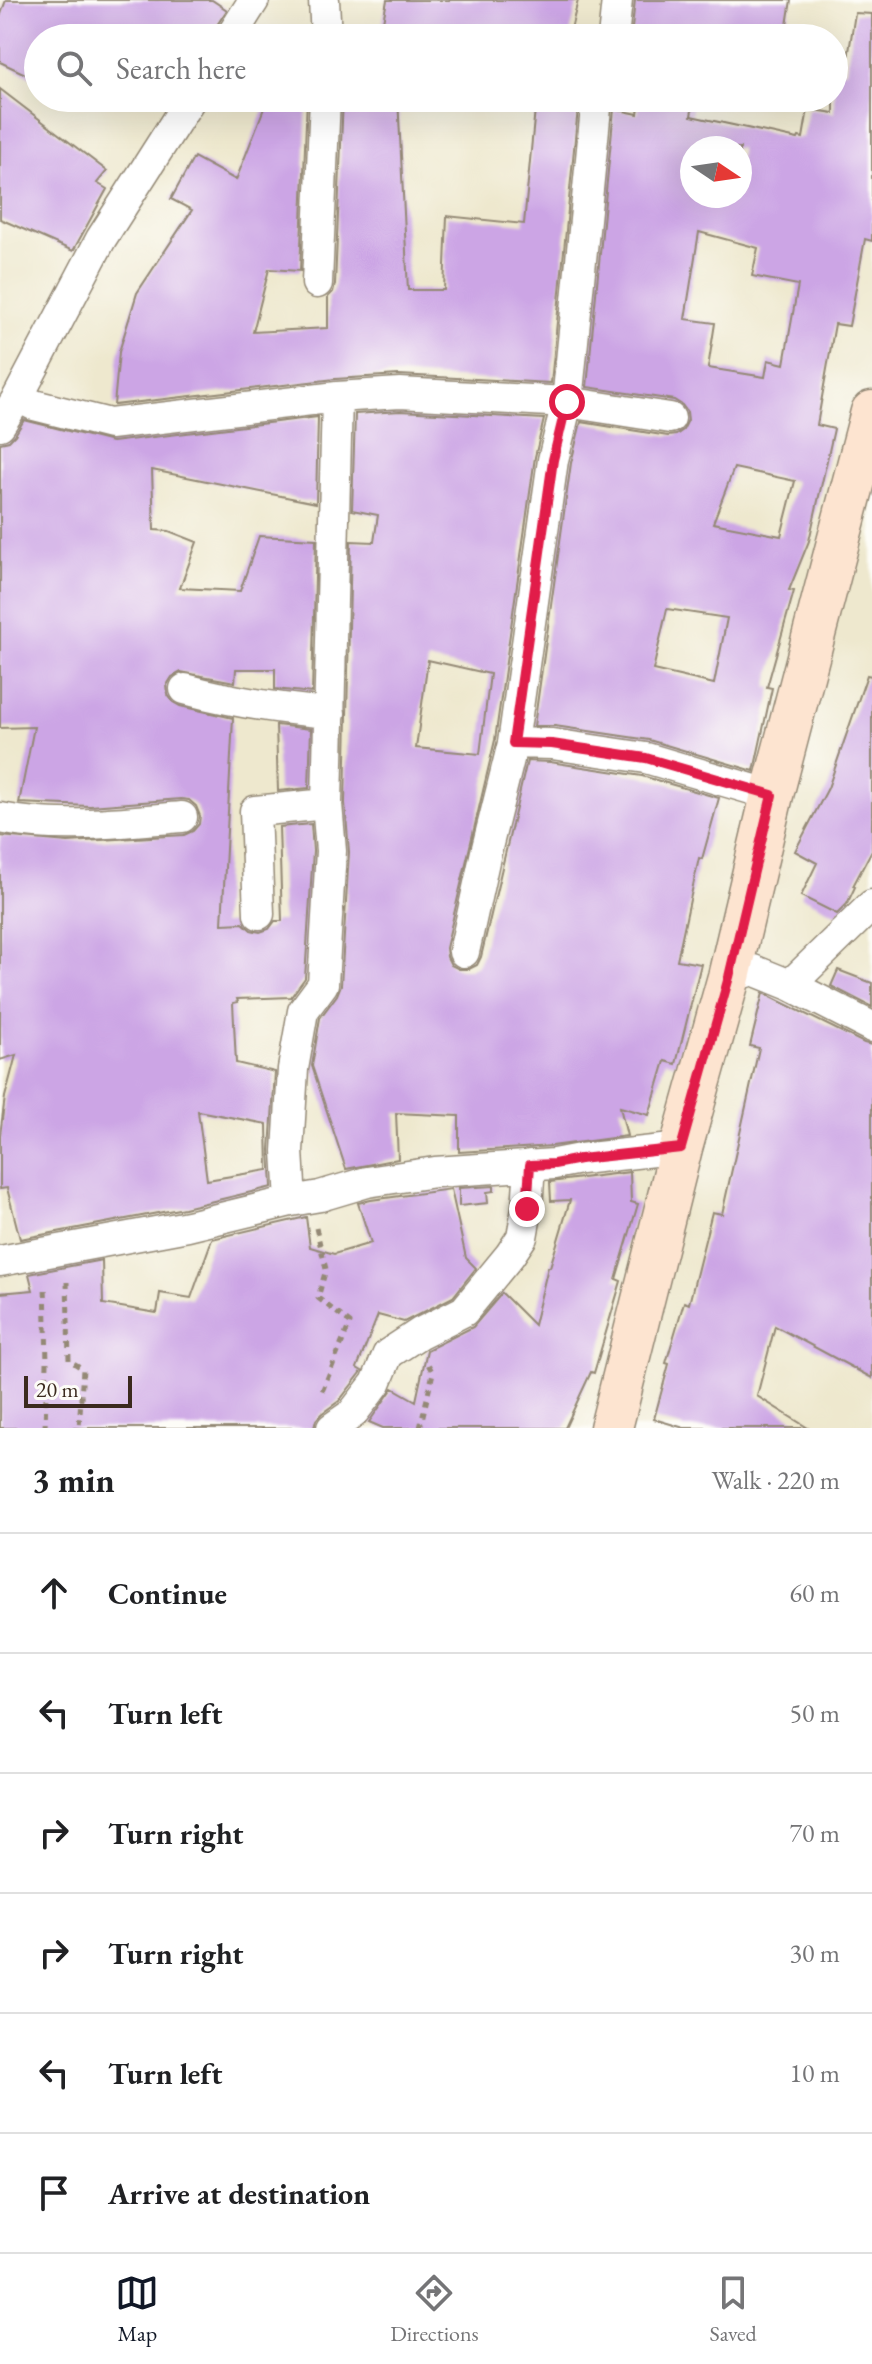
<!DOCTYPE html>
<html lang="en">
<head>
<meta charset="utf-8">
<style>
  body { margin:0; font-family:"EB Garamond",serif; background:#f2f2f2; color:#202124 }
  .compass { position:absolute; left:680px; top:136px; width:72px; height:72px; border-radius:50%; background:#fff; box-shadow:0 8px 32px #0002; rotate:103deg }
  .scale { position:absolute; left:24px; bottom:20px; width:108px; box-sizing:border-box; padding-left:8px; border:4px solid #3b2a1e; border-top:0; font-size:22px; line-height:28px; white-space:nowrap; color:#3b2a1e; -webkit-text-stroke:6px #fdfcf7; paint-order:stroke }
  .stop { position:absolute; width:24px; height:24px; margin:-18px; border:6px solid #e11d48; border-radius:50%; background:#fff }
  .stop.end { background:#e11d48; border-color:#fff; box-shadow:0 2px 8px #0008 }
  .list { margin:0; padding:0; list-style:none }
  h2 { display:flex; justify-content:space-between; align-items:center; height:104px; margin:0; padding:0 32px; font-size:34px }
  h2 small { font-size:26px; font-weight:400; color:#757577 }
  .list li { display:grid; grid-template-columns:52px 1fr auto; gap:24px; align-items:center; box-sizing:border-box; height:120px; padding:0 32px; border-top:2px solid #e0e0e0 }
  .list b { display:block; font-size:30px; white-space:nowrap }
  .list em { font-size:26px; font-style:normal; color:#757577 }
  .icon { flex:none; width:44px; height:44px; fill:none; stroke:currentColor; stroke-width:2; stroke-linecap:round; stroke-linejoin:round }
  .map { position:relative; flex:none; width:872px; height:1428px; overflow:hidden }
  .search { position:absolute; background:#fff; box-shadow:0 8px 32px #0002; left:24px; right:24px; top:24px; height:88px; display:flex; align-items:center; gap:20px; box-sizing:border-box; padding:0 28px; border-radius:44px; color:#757577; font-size:30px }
  .sheet { height:824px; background:#fff }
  nav { display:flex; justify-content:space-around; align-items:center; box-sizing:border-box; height:112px; border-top:2px solid #e0e0e0; background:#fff; font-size:22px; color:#757577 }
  nav a { display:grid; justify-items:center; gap:4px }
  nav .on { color:#111827 }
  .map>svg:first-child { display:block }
  .building { fill:#cca5e5; fill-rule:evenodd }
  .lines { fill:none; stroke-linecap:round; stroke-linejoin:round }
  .street-casing { stroke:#948976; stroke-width:33 }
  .secondary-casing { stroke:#948976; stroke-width:45 }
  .path { stroke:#948976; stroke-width:5; stroke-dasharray:6 6; stroke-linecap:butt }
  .street { stroke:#fff; stroke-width:30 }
  .secondary { stroke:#fde4d0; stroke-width:42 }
  .route { stroke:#e11d48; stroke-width:10 }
</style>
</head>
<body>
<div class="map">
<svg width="872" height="1428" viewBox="0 0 872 1428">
  <rect width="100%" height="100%" fill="#fdfcf7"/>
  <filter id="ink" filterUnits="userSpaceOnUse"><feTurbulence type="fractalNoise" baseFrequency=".0125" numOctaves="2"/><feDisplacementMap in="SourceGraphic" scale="16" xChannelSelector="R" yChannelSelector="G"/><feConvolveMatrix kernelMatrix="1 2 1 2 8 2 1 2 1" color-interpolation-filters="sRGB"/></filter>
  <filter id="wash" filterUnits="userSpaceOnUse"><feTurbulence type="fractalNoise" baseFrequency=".006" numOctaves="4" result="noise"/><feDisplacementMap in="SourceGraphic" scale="32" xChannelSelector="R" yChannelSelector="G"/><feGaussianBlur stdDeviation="1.8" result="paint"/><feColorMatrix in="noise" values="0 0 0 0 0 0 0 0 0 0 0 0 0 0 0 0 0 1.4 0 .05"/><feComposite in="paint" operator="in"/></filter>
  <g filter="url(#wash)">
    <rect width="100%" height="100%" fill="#eee8ce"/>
    <g id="blocks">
      <path class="building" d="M 6,0 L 212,0 L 227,10 L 215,28 L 212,38 L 38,38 L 38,80 L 0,62 L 0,17 Z
        M 387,0 L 578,0 L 569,38 L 380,38 Z
        M 635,0 L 791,0 L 785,38 L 742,34 L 742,38 L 631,38 Z
        M 855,13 L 872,14 L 872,241 L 865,239 L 849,326 L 835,324 L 817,425 L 834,429 L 809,541 L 789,590 L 794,591 L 767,687 L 772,688 L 754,771 L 649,740 L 555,726 L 534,726 L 571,463 L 581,422 L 668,436 L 676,435 L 683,430 L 688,420 L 687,412 L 682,405 L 674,400 L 587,387 L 614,109 L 638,114 L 640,98 L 694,98 L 691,116 L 798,139 L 799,137 L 803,138 L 808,109 L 834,113 L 834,69 L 846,71 ZM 692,148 L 740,148 L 740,196 L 692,196 ZM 699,232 L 758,248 L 752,276 L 798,285 L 784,364 L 768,360 L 765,377 L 708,368 L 715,323 L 685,319 ZM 734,468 L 795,481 L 781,536 L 713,523 ZM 667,609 L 727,618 L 714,684 L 653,670 Z
        M 0,89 L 107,171 L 97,183 L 107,189 L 73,251 L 0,219 Z
        M 268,98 L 307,98 L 300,271 L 269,269 L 253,332 L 328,328 L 328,297 L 333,292 L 335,284 L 343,98 L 398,98 L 408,290 L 444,290 L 447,216 L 524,224 L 536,98 L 579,98 L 551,383 L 399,375 L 335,379 L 114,405 L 119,352 L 137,293 L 192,210 L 171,199 L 194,157 L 236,180 Z
        M 400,411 L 544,419 L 535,457 L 495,740 L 446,948 L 447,957 L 451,965 L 459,969 L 469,969 L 477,965 L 481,957 L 527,761 L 550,762 L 642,776 L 719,798 L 702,859 L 699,858 L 677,960 L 701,964 L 676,1064 L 665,1061 L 649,1115 L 620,1107 L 627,1136 L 552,1146 L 459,1152 L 459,1116 L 396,1113 L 398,1159 L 346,1169 L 312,1066 L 320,1018 L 337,995 L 341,985 L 349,852 L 345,803 L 351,541 L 374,542 L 378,515 L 352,510 L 355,414 ZM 428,660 L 490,674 L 480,754 L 416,748 Z
        M 318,417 L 316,503 L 152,470 L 154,530 L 169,531 L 197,542 L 180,588 L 240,591 L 259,536 L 316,539 L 312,693 L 275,689 L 275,669 L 236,669 L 235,682 L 181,672 L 172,677 L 167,685 L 168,695 L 173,702 L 180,706 L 233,718 L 222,924 L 243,923 L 251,930 L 260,932 L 269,929 L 275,921 L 282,921 L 279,827 L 311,824 L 313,851 L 305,978 L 291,997 L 237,999 L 238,1002 L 233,1003 L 236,1063 L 275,1072 L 270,1150 L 272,1187 L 184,1208 L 20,1239 L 7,1188 L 0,1189 L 0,1135 L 5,1097 L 16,1055 L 0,1060 L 0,836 L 68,842 L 184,835 L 193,831 L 199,824 L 200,816 L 196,806 L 189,800 L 181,799 L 90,806 L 19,803 L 34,727 L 0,728 L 0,443 L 9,441 L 15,435 L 24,420 L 112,442 ZM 198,1111 L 267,1124 L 268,1170 L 207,1180 Z
        M 867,675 L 872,676 L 872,850 L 853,886 L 855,887 L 847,904 L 837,914 L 801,896 L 817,863 L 795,851 L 828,788 Z
        M 276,725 L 311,729 L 309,788 L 278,791 Z
        M 838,970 L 872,983 L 872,1007 L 831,986 Z
        M 763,993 L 864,1043 L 872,1045 L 872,1378 L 775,1326 L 757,1396 L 808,1428 L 684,1428 L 654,1419 L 669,1364 L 666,1363 L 684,1302 L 689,1304 L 712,1212 L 722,1214 L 759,1048 L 750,1046 Z
        M 630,1172 L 631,1202 L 638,1204 L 616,1279 L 621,1281 L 594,1373 L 591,1372 L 565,1428 L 383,1428 L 369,1422 L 393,1388 L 416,1401 L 427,1350 L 473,1327 L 502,1293 L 534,1325 L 548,1267 L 550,1267 L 570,1200 L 551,1201 L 550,1182 Z
        M 494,1186 L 494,1191 L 487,1192 L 488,1203 L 459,1206 L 459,1188 Z
        M 451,1189 L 466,1258 L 476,1268 L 453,1297 L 404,1322 L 378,1315 L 357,1368 L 362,1371 L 360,1374 L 339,1401 L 321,1414 L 316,1420 L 314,1428 L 0,1428 L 0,1293 L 33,1290 L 29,1274 L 102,1260 L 103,1304 L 157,1313 L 160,1293 L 191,1298 L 212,1239 L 306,1217 L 310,1247 L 334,1254 L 371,1243 L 358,1203 L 371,1200 Z"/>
    </g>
  </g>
  <g filter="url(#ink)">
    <use href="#blocks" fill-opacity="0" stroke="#948976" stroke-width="2"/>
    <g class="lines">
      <defs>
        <path id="street" d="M 324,0 L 326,38
          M 230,38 L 254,0
          M 613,38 L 617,0
          M 317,283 L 325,98
          M 18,397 L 34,405 L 110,424 L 337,397 L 400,393 L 567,402 L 670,418
          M 0,425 L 18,397 L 101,239 L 191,98
          M 185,689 C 233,702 280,709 330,713
          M 513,743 L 552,744 L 646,758 L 772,795
          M 0,818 C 60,830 121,822 182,817
          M 259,914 L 255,811 L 327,804
          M 464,952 L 486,852 L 513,743 L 553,460 L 567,402 L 597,98
          M 729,977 L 753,970 L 790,985 L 872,905
          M 790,985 L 872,1027
          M 291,1201 L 288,1151 L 293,1069 L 303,1011 L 323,984 L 331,851 L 327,804 L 337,397
          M 0,1261 L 188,1226 L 291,1201 L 320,1196 L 367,1182 L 435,1172 L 554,1164 L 580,1159 L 681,1148
          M 332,1428 L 352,1414 L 376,1383 L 388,1354 L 420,1333 L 464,1311 L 510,1255 L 522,1237 L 527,1209 L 530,1165"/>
        <path id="secondary" d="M 611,1428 L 681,1148 L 729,977 L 772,795 L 872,412"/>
      </defs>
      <use href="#street" class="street-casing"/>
      <use href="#secondary" class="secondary-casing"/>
      <path class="path" d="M 316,1228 L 326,1269 L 318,1298 L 350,1323 L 321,1394
        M 67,1282 L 69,1360 L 83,1369 L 79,1428
        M 45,1428 L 47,1363 L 45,1285
        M 420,1428 L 433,1373 L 428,1364"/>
      <use href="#street" class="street"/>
      <use href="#secondary" class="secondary"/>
    </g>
  </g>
  <g class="lines" filter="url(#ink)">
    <path class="route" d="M 527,1209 L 530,1165 L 554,1164 L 580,1159 L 681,1148 L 729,977 L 772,795 L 646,758 L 552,744 L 513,743 L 553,460 L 567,402"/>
  </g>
</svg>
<svg class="compass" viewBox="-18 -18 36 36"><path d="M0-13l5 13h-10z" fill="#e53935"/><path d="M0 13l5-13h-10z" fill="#757577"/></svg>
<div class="scale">20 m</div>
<div class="stop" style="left:567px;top:402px"></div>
<div class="stop end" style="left:527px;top:1209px"></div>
<div class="search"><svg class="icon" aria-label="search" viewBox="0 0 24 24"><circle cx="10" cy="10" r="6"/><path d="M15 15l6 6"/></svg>Search here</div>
</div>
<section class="sheet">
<h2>3 min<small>Walk · 220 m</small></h2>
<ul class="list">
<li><svg class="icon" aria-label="ahead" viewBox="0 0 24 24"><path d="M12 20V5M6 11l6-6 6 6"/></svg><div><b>Continue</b></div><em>60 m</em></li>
<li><svg class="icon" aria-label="left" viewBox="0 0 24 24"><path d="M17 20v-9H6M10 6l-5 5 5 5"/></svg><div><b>Turn left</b></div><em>50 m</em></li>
<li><svg class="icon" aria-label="right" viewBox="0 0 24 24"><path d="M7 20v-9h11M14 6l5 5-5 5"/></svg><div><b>Turn right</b></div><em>70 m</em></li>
<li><svg class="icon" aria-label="right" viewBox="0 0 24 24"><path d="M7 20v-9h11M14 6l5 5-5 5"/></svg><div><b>Turn right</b></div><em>30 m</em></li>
<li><svg class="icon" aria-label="left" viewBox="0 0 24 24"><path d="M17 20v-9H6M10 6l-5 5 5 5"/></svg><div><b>Turn left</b></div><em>10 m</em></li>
<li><svg class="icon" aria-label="arrive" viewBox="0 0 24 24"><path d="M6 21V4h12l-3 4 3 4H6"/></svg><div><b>Arrive at destination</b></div></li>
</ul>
</section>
<nav>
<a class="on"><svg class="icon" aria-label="map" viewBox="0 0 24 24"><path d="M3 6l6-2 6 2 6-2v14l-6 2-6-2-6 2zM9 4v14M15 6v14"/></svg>Map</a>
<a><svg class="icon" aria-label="directions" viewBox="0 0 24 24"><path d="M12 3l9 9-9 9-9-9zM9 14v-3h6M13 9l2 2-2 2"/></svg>Directions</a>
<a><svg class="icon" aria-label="saved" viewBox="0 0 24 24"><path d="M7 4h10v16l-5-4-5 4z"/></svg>Saved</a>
</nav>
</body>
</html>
